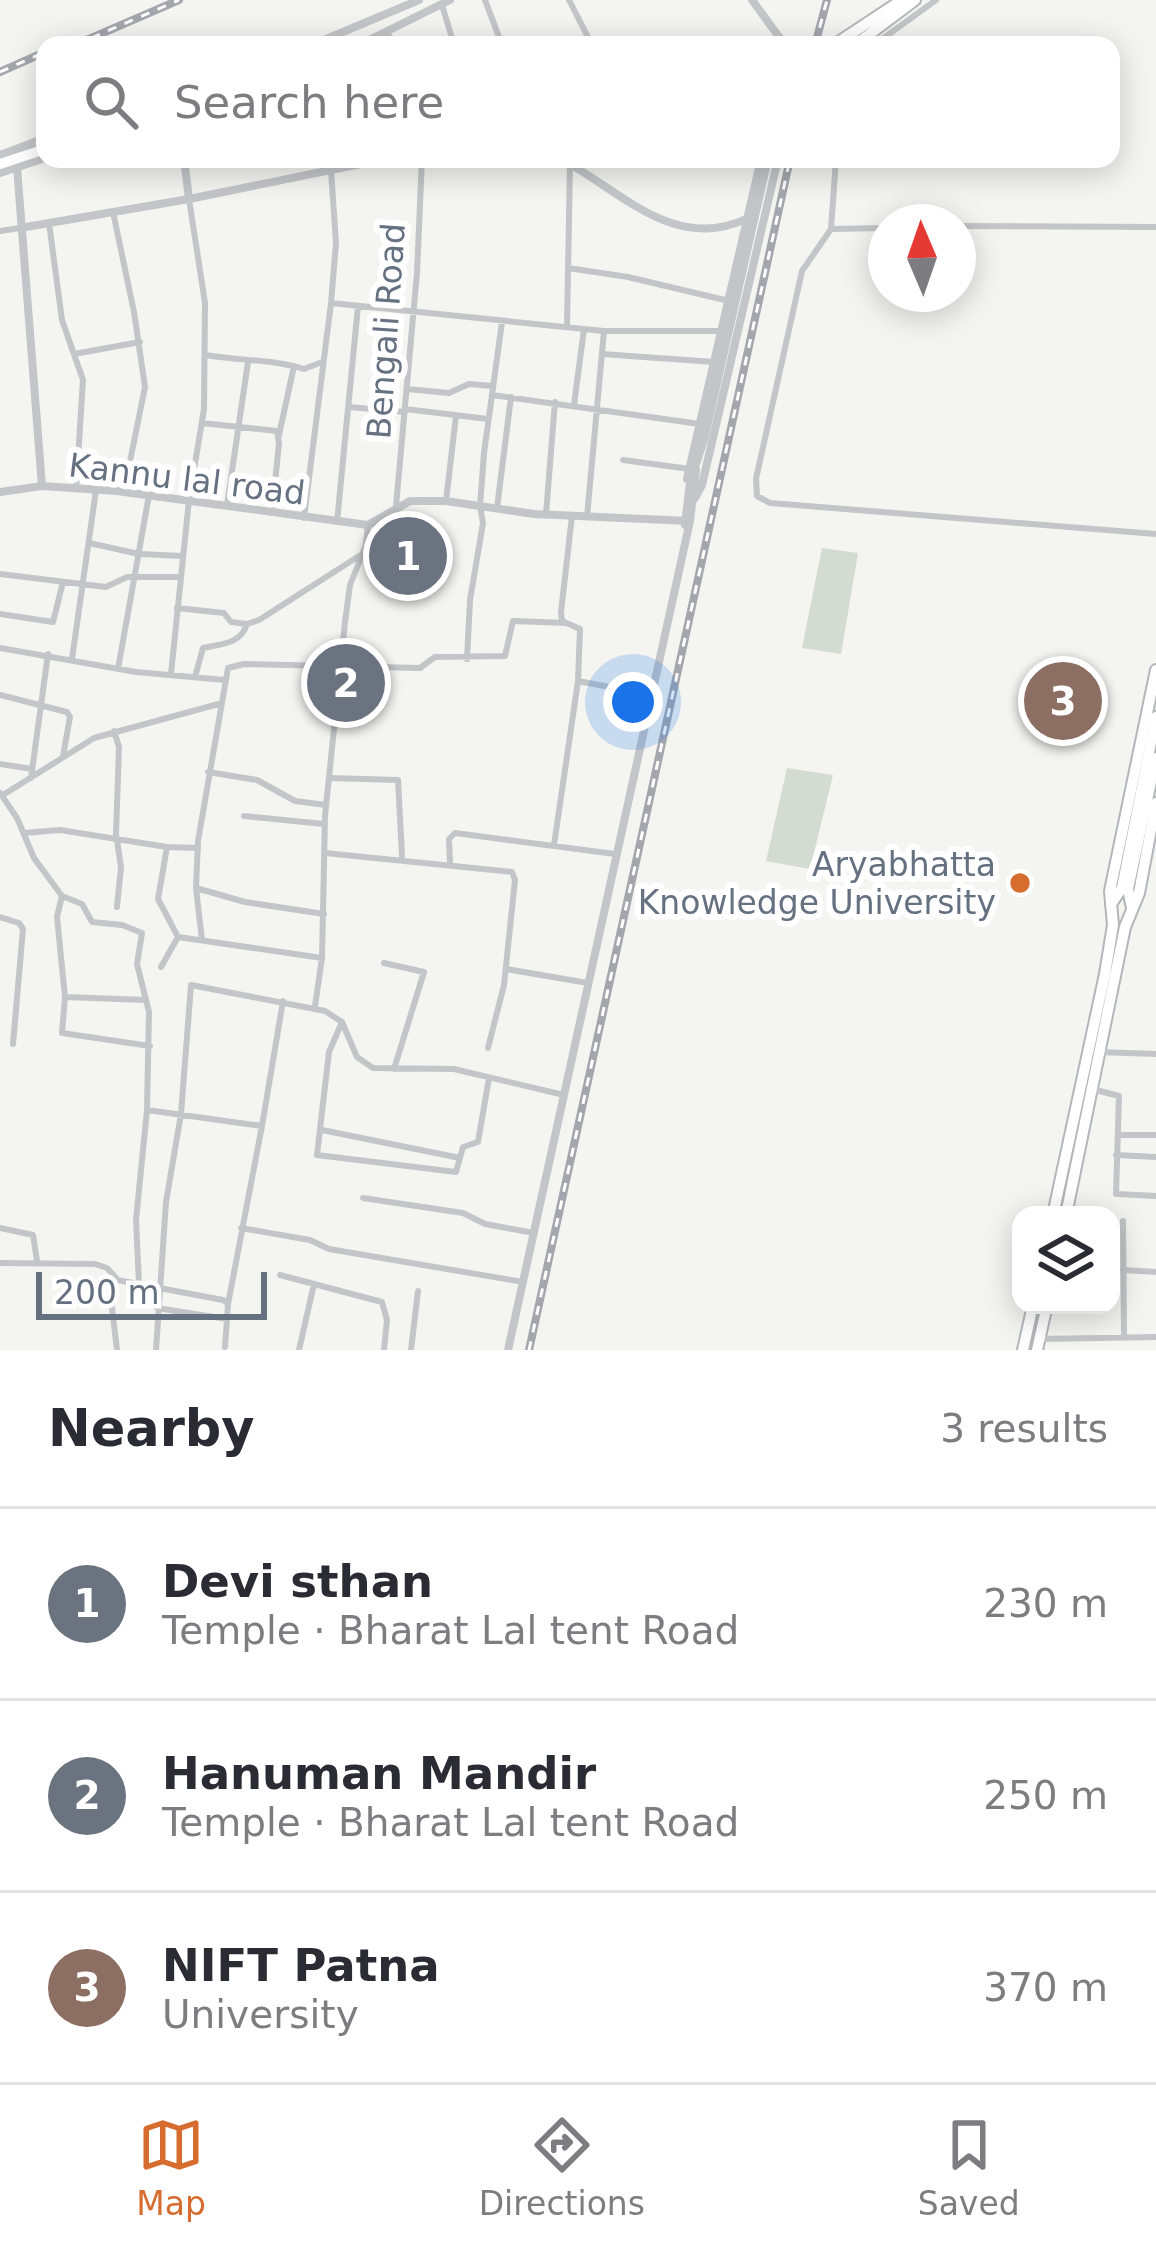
<!DOCTYPE html>
<html lang="en">
<head>
<meta charset="utf-8">
<style>
  body { margin:0; font-family:"DejaVu Sans",sans-serif; background:#f7f7f7; color:#2b2b33 }
  .controls { position:absolute; right:36px; bottom:36px; display:grid; overflow:hidden; border-radius:24px; box-shadow:0 6px 30px #0003 }
  .controls button { width:108px; height:108px; display:grid; place-items:center; padding:0; border:0; border-bottom:3px solid #e1e1e2; background:#fff; color:#2b2b33; font:60px sans-serif }
  .compass { position:absolute; left:868px; top:204px; width:108px; height:108px; border-radius:50%; background:#fff; box-shadow:0 6px 30px #0003; rotate:358deg }
  .scale { position:absolute; left:36px; bottom:30px; width:231px; box-sizing:border-box; padding-left:12px; border:6px solid #657080; border-top:0; font-size:33px; line-height:42px; white-space:nowrap; color:#657080; -webkit-text-stroke:9px #fff; paint-order:stroke }
  .you { position:absolute; left:633px; top:702px; width:42px; height:42px; margin:-30px; border:9px solid #fff; border-radius:50%; background:#1a73e8; box-shadow:0 0 0 18px #1a73e833 }
  .badge { display:grid; place-items:center; width:78px; height:78px; border-radius:50%; background:#d66d2f; color:#fff; font-size:39px; font-weight:700 }
  .pin { position:absolute; translate:-50% -50%; border:6px solid #fff; box-shadow:0 3px 12px #0006 }
  .list { margin:0; padding:0; list-style:none }
  h2 { display:flex; justify-content:space-between; align-items:center; height:156px; margin:0; padding:0 48px; font-size:51px }
  h2 small { font-size:39px; font-weight:400; color:#7c7c81 }
  .list li { display:grid; grid-template-columns:78px 1fr auto; gap:36px; align-items:center; box-sizing:border-box; height:192px; padding:0 48px; border-top:3px solid #e1e1e2 }
  .list b { display:block; font-size:45px; white-space:nowrap }
  .list p { margin:0; font-size:39px; white-space:nowrap; color:#7c7c81 }
  .list em { font-size:39px; font-style:normal; color:#7c7c81 }
  .icon { flex:none; width:66px; height:66px; fill:none; stroke:currentColor; stroke-width:2; stroke-linecap:round; stroke-linejoin:round }
  .map { position:relative; flex:none; width:1156px; height:1350px; overflow:hidden }
  .search { position:absolute; background:#fff; box-shadow:0 6px 30px #0003; left:36px; right:36px; top:36px; height:132px; display:flex; align-items:center; gap:30px; box-sizing:border-box; padding:0 42px; border-radius:24px; color:#7c7c81; font-size:45px }
  .sheet { height:732px; background:#fff }
  nav { display:flex; justify-content:space-around; align-items:center; box-sizing:border-box; height:168px; border-top:3px solid #e1e1e2; background:#fff; font-size:33px; color:#7c7c81 }
  nav a { display:grid; justify-items:center; gap:6px }
  nav .on { color:#d66d2f }
  .map>svg:first-child { display:block }
  .green { fill:#d4dbd2 }
  .lines { fill:none; stroke-linecap:round; stroke-linejoin:round }
  .primary-casing { stroke:#b3b6ba; stroke-width:14 }
  .trunk-casing { stroke:#b3b5b9; stroke-width:14 }
  .minor { stroke:#c3c5c9; stroke-width:6 }
  .tertiary { stroke:#c3c5c9; stroke-width:8 }
  .primary { stroke:#fff; stroke-width:10 }
  .trunk { stroke:#fff; stroke-width:10 }
  .rail-casing { stroke:#a3a7ad; stroke-width:8 }
  .rail { stroke:#fff; stroke-width:3; stroke-dasharray:9; stroke-linecap:butt }
  .poi-dot { fill:#d66d2f; stroke:#fff; stroke-width:4.5 }
  .labels { text-anchor:middle; dominant-baseline:central; stroke-width:12; stroke-linejoin:round; paint-order:stroke }
  .street-label { font-size:33px; fill:#657080; stroke:#fff }
  .poi-label { font-size:33px; fill:#657080; stroke:#fff; text-anchor:end }
</style>
</head>
<body>
<div class="map">
<svg width="1156" height="1350" viewBox="0 0 1156 1350">
  <rect width="100%" height="100%" fill="#f4f4f1"/>
  <path class="green" d="M 822,548 L 858,553 L 841,654 L 802,648 Z
    M 787,768 L 833,775 L 810,869 L 766,861 Z"/>
  <g class="lines">
    <defs>
      <path id="primary" d="M 1053,1215 L 1105,974 L 1113,925 L 1110,891 L 1156,670
        M 1066,1215 L 1125,927 L 1139,893 L 1156,803
        M 1023,1350 L 1033,1305
        M 1037,1350 L 1047,1305"/>
      <path id="trunk" d="M 837,43 L 902,0
        M 855,45 L 915,0
        M 0,164 L 45,149
        M 1111,904 L 1122,888 L 1156,717
        M 1132,908 L 1128,889 L 1156,758"/>
    </defs>
    <use href="#primary" class="primary-casing"/>
    <use href="#trunk" class="trunk-casing"/>
    <path class="minor" d="M 485,0 L 502,45
      M 569,0 L 592,45
      M 442,5 L 454,45
      M 387,33 L 395,45
      M 874,45 L 936,0
      M 836,159 L 831,229 L 802,271 L 756,479 L 757,496 L 770,503 L 1156,534
      M 331,170 L 336,243 L 331,303 L 604,331 L 720,331
      M 113,212 L 134,312 L 145,387 L 124,491
      M 49,223 L 62,320 L 83,380 L 76,489
      M 958,226 L 1156,227
      M 831,229 L 886,228
      M 0,231 L 20,228
      M 568,268 L 628,277 L 729,301
      M 567,327 L 570,164
      M 74,354 L 140,342
      M 602,354 L 714,362
      M 206,355 C 239,361 273,359 304,369 L 322,362
      M 407,389 L 449,393 L 469,384 L 493,386
      M 492,395 L 700,424
      M 574,405 L 584,329
      M 349,407 L 405,412
      M 405,409 L 488,419
      M 202,423 L 277,431 L 279,443 L 272,513
      M 279,435 L 294,366
      M 623,460 L 690,469
      M 446,501 L 456,416
      M 227,505 L 248,362
      M 396,506 L 417,273 L 422,159
      M 497,508 L 511,397
      M 546,514 L 555,402
      M 587,517 L 604,331
      M 304,518 L 331,303
      M 337,522 L 358,306
      M 89,543 L 139,554 L 183,556
      M 0,574 L 106,587 L 127,577 L 179,577
      M 177,608 L 224,613 L 231,622 L 247,624 L 259,620 L 359,556
      M 0,614 L 53,622 L 63,582
      M 0,648 L 136,672 L 225,680
      M 72,659 L 96,490
      M 467,659 L 470,600 L 483,523 L 480,506 L 484,453 L 502,322
      M 118,669 L 149,495
      M 171,674 L 189,500 L 204,409 L 205,303 L 189,199
      M 195,677 L 203,648 C 221,644 241,644 247,624
      M 578,681 L 652,695
      M 0,695 L 67,712 L 70,717 L 63,756
      M 114,731 L 119,747 L 116,834 L 121,867 L 117,907
      M 0,764 L 32,769
      M 208,772 L 257,780 L 295,801 L 326,805
      M 31,778 L 48,654
      M 329,778 L 398,780 L 402,856
      M 0,793 L 17,818 L 34,858 L 62,896 L 57,917 L 65,997 L 62,1033 L 150,1046
      M 3,795 L 94,738 L 222,703
      M 244,816 L 324,824
      M 24,833 L 60,830 L 167,847 L 158,899 L 178,937
      M 554,845 L 578,681 L 580,629 L 562,621 L 561,612 L 572,516
      M 167,847 L 198,848
      M 325,853 L 512,872 L 515,880 L 504,985 L 488,1048
      M 450,862 L 449,839 L 455,833 L 615,854
      M 196,888 L 245,902 L 324,914
      M 62,896 L 82,904 L 92,922 L 122,925 L 142,933 L 137,964 L 149,1012 L 147,1110 L 262,1126 L 283,1001
      M 0,917 L 19,923 L 23,929 L 13,1044
      M 202,940 L 196,888 L 198,841 L 228,668 L 244,664 L 420,668 L 435,657 L 505,656 L 513,621 L 566,623
      M 384,963 L 424,972 L 394,1069
      M 161,967 L 178,937 L 322,958
      M 506,969 L 588,983
      M 65,997 L 146,1000
      M 315,1006 L 322,958 L 325,816 L 345,622 L 350,585 L 366,545 L 368,525
      M 342,1022 L 329,1052 L 317,1155 L 456,1172 L 463,1147 L 478,1142 L 489,1078
      M 1098,1052 L 1156,1054
      M 1092,1089 L 1119,1096 L 1116,1194 L 1156,1196
      M 322,1130 L 460,1158
      M 1118,1135 L 1156,1135
      M 1116,1155 L 1156,1157
      M 363,1198 L 463,1213 L 485,1224 L 534,1233
      M 1123,1221 L 1124,1337
      M 0,1228 L 33,1235 L 37,1261
      M 241,1228 L 310,1240 L 329,1249 L 523,1282
      M 0,1263 L 95,1264 L 107,1268 L 117,1279
      M 1123,1270 L 1156,1272
      M 280,1275 L 382,1302 L 387,1320 L 384,1350
      M 139,1284 L 136,1220 L 147,1110
      M 228,1304 L 262,1126
      M 157,1308 L 227,1319
      M 1040,1339 L 1156,1337
      M 117,1350 L 110,1291 L 111,1284 L 117,1280 L 223,1300 L 228,1304 L 225,1347
      M 156,1350 L 166,1202 L 181,1114 L 191,985 L 325,1011 L 342,1022 L 357,1057 L 373,1068 L 454,1069 L 564,1095
      M 299,1350 L 314,1284
      M 411,1350 L 418,1291"/>
    <path class="tertiary" d="M 752,0 L 785,45
      M 312,45 L 419,0
      M 359,45 L 450,0
      M 0,155 L 45,138
      M 184,159 L 189,199
      M 561,159 C 620,190 675,254 748,218
      M 17,167 L 42,486
      M 0,173 L 45,158
      M 20,228 L 189,199 L 385,159
      M 687,479 L 761,159
      M 0,492 L 42,486 L 117,491 L 368,525 L 410,501 L 446,501 L 534,514 L 689,521
      M 695,498 L 702,485 L 778,159
      M 685,525 L 690,482 L 704,440 L 768,159
      M 508,1350 L 690,521 L 696,470"/>
    <use href="#primary" class="primary"/>
    <use href="#trunk" class="trunk"/>
    <defs>
      <path id="rail" d="M 75,45 L 179,0
        M 815,45 L 827,0
        M 0,72 L 45,52
        M 529,1350 L 790,159"/>
    </defs>
    <use href="#rail" class="rail-casing"/>
    <use href="#rail" class="rail"/>
  </g>
  <circle class="poi-dot" cx="1020" cy="883" r="12"/>
  <g class="labels">
    <g class="street-label">
      <text transform="translate(386 331) rotate(-86)">Bengali Road</text>
      <text transform="translate(187 479) rotate(7)">Kannu lal road</text>
    </g>
    <g class="poi-label">
      <text x="996" y="864">Aryabhatta<tspan x="996" dy="38">Knowledge University</tspan></text>
    </g>
  </g>
</svg>
<div class="controls">
<button><svg class="icon" aria-label="layers" viewBox="0 0 24 24"><path d="M12 4l9 5-9 5-9-5zM3 14l9 5 9-5"/></svg></button>
</div>
<svg class="compass" viewBox="-18 -18 36 36"><path d="M0-13l5 13h-10z" fill="#e53935"/><path d="M0 13l5-13h-10z" fill="#7c7c81"/></svg>
<div class="scale">200 m</div>
<div class="you"></div>
<div class="pin badge" style="left:408px;top:556px;background:#6b7280">1</div>
<div class="pin badge" style="left:346px;top:683px;background:#6b7280">2</div>
<div class="pin badge" style="left:1063px;top:701px;background:#8d6e63">3</div>
<div class="search"><svg class="icon" aria-label="search" viewBox="0 0 24 24"><circle cx="10" cy="10" r="6"/><path d="M15 15l6 6"/></svg>Search here</div>
</div>
<section class="sheet">
<h2>Nearby<small>3 results</small></h2>
<ul class="list">
<li><span class="badge" style="background:#6b7280">1</span><div><b>Devi sthan</b><p>Temple · Bharat Lal tent Road</p></div><em>230 m</em></li>
<li><span class="badge" style="background:#6b7280">2</span><div><b>Hanuman Mandir</b><p>Temple · Bharat Lal tent Road</p></div><em>250 m</em></li>
<li><span class="badge" style="background:#8d6e63">3</span><div><b>NIFT Patna</b><p>University</p></div><em>370 m</em></li>
</ul>
</section>
<nav>
<a class="on"><svg class="icon" aria-label="map" viewBox="0 0 24 24"><path d="M3 6l6-2 6 2 6-2v14l-6 2-6-2-6 2zM9 4v14M15 6v14"/></svg>Map</a>
<a><svg class="icon" aria-label="directions" viewBox="0 0 24 24"><path d="M12 3l9 9-9 9-9-9zM9 14v-3h6M13 9l2 2-2 2"/></svg>Directions</a>
<a><svg class="icon" aria-label="saved" viewBox="0 0 24 24"><path d="M7 4h10v16l-5-4-5 4z"/></svg>Saved</a>
</nav>
</body>
</html>
